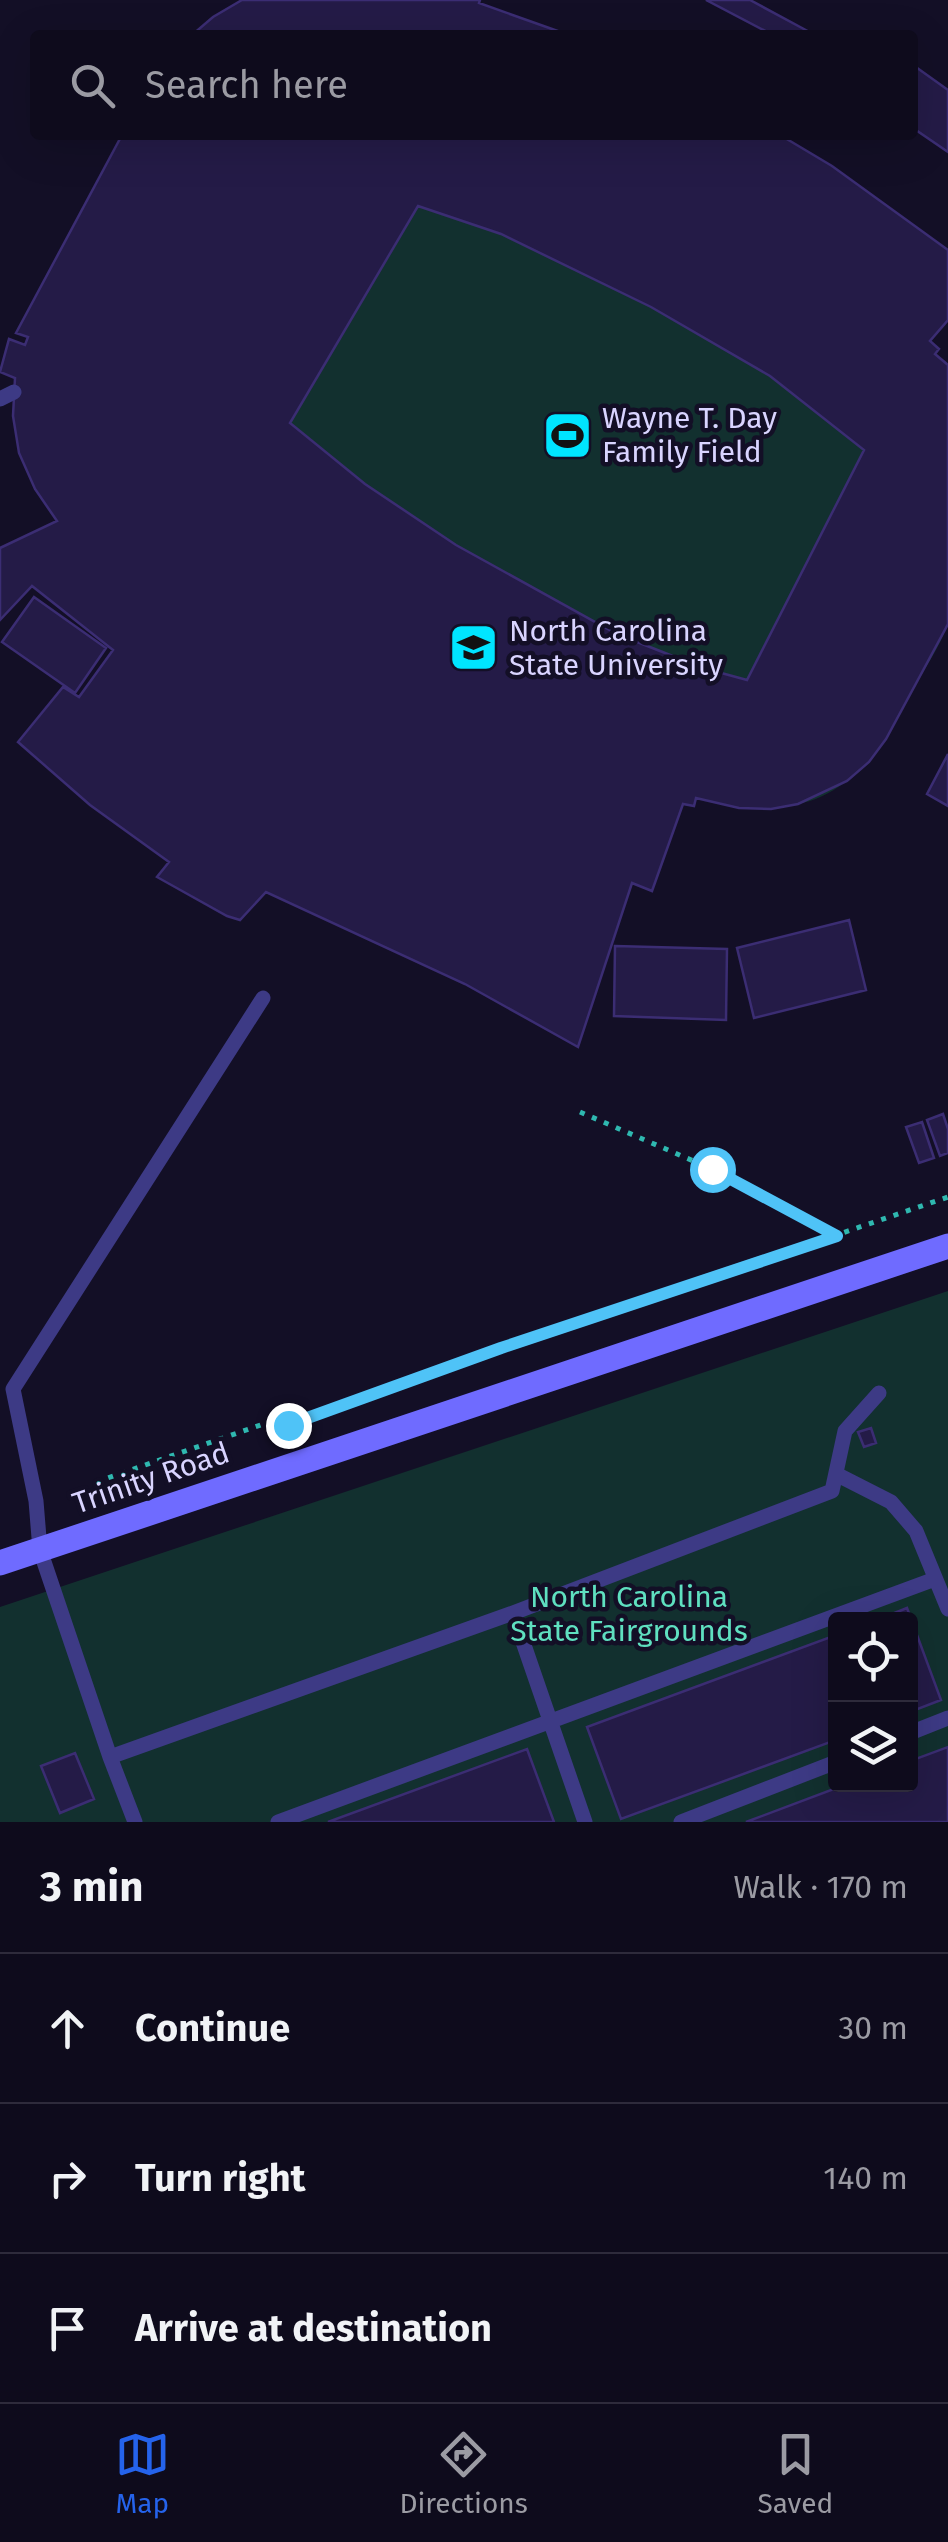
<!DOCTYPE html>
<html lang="en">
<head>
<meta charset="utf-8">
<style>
  body { margin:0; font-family:"Fira Sans",sans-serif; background:#1c1929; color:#f1f3f6 }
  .controls { position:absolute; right:30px; bottom:30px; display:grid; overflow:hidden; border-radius:10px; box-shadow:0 10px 40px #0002 }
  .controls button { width:90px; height:90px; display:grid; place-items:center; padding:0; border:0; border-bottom:2px solid #2e2b3b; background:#0e0b1c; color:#f1f3f6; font:50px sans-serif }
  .stop { position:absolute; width:30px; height:30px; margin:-22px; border:8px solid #4fc3f7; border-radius:50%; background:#fff }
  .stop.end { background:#4fc3f7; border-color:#fff; box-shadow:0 2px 10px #0008 }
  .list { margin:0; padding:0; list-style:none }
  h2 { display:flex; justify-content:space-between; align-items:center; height:130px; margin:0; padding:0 40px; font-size:42px }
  h2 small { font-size:32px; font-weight:400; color:#9b9ba3 }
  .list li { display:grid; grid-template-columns:65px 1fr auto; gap:30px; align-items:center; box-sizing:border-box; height:150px; padding:0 40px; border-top:2px solid #2e2b3b }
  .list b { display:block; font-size:38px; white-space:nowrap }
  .list em { font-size:32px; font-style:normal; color:#9b9ba3 }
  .icon { flex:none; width:55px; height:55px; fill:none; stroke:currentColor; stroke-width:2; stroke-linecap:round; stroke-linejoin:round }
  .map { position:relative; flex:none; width:948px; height:1822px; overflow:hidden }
  .search { position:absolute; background:#0e0b1c; box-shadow:0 10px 40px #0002; left:30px; right:30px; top:30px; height:110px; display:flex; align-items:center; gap:25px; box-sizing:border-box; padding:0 35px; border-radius:10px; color:#9b9ba3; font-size:38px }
  .sheet { height:580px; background:#0e0b1c }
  nav { display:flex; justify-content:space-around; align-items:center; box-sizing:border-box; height:140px; border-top:2px solid #2e2b3b; background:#0e0b1c; font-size:28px; color:#9b9ba3 }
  nav a { display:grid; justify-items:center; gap:5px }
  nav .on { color:#2563eb }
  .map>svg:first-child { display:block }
  .green { fill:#12302f; fill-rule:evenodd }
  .building { fill:#241b47; stroke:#3b2d73; stroke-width:2.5; fill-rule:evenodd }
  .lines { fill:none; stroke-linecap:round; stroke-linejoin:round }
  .path { stroke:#2fb8b0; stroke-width:5; stroke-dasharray:5 8; stroke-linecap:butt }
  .service { stroke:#3d3a85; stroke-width:15 }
  .secondary { stroke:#6f6bff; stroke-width:25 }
  .route { stroke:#4fc3f7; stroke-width:12 }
  .labels { text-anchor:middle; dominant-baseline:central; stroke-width:9; stroke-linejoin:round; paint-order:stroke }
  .poi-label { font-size:30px; fill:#d9d4ff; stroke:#130f26; text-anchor:start }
  .street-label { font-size:30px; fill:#d9d4ff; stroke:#130f26 }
  .park-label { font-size:30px; fill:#5fe0c0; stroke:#130f26 }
</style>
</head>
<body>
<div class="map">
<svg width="948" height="1822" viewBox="0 0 948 1822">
  <rect width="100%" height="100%" fill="#130f26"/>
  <path class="green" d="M 122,135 L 780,135 L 832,166 L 948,250 L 948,320 L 931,341 L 939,349 L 936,354 L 948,365 C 948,429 948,493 948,557 C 948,577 948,606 947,625 C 940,648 922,672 911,693 C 857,795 812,825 696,798 L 694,806 L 682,804 L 652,891 L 632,884 L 465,984 L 266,892 L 227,916 L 157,877 L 169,861 L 18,742 L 63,687 L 79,696 L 112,650 L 32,586 L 0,620 L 0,548 L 57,521 C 22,471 12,439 15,378 L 0,372 L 9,339 L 25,344 L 28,337 L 16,333 Z
    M 948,1291 L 948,1822 L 0,1822 L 0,1607 ZM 836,1620 L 910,1620 L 910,1784 L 836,1784 Z"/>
  <path class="building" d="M 242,0 L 480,0 L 479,3 L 569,35 L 192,35 L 213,17 Z
    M 706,0 L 750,0 L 815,35 L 773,35 Z
    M 913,65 L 948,90 L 948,152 L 913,128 Z
    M 122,135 L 780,135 L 832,166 L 948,250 L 948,320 L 930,341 L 939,349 L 935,354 L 948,365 L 948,624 L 886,739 L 869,762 L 847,781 L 798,804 L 771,809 L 739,808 L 696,798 L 694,806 L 683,804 L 652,891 L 632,883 L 578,1047 L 465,984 L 266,892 L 240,920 L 227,916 L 157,877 L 169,862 L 90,805 L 18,742 L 63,687 L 79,697 L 113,650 L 32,586 L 0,620 L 0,548 L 57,521 L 35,489 L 19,453 L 13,416 L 15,378 L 0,372 L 9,339 L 25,345 L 28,337 L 16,333 ZM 418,206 L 501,234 L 651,307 L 770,376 L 864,450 L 747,680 L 703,668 L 617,634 L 456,545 L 365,484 L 290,423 Z
    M 34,597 L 106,648 L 75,693 L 2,642 Z
    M 948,754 L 948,806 L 927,794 Z
    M 849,920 L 866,990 L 754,1018 L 737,948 Z
    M 615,946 L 727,949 L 726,1020 L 614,1016 Z
    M 943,1114 L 948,1129 L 948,1153 L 940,1156 L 927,1120 Z
    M 922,1122 L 934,1158 L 919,1163 L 906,1127 Z
    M 871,1428 L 876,1443 L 864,1447 L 858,1432 Z
    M 907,1608 L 941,1700 L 910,1712 L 910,1620 L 877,1620 Z
    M 836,1635 L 836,1740 L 621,1819 L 587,1727 Z
    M 948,1747 L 948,1822 L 746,1822 L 847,1784 L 910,1784 L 910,1761 Z
    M 527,1749 L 554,1822 L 328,1822 Z
    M 75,1753 L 94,1799 L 60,1813 L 41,1766 Z"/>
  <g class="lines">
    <path class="path" d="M 580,1112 L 712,1169 L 837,1236
      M 96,1482 L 278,1419 L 288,1425 L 501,1349 L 948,1197"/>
    <path class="service" d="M 0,399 L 14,392
      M 263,998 L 13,1389 L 36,1501 L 40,1550 L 110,1757 L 513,1613
      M 836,1474 L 891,1502 L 916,1531 L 948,1609
      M 910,1733 L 948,1718
      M 110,1757 L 135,1822
      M 278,1822 L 935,1579
      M 585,1822 L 513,1613 L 832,1491 L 845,1431 L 879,1393
      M 681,1822 L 836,1762"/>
    <path class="secondary" d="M 0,1563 L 948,1246"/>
  </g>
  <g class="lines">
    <path class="route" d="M 288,1425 L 501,1348 L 837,1236 L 712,1169"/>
  </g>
  <defs>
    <symbol id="stadium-square" viewBox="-11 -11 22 22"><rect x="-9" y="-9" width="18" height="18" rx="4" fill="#00e5ff" stroke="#130f26"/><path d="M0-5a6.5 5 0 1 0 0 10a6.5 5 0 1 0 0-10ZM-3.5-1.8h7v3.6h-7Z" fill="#111"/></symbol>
    <symbol id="university-square" viewBox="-11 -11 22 22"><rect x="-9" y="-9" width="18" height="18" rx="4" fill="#00e5ff" stroke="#130f26"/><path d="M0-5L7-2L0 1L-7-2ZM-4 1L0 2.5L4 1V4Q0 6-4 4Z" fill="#111"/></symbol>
  </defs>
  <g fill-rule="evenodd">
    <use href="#stadium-square" x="540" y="408" width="55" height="55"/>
    <use href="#university-square" x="446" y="620" width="55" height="55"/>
  </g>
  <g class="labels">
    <g class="poi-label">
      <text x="602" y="418">Wayne T. Day<tspan x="602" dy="34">Family Field</tspan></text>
      <text x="509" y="631">North Carolina<tspan x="509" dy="34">State University</tspan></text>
    </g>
    <g class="street-label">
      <text transform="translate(151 1478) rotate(-19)">Trinity Road</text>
    </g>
    <g class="park-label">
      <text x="629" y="1597">North Carolina<tspan x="629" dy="34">State Fairgrounds</tspan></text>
    </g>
  </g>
</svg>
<div class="controls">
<button><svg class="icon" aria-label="locate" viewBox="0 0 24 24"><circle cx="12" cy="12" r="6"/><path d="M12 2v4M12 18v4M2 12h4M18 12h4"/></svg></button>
<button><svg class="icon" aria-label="layers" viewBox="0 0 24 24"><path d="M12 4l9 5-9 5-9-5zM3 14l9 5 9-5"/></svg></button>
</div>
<div class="stop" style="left:712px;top:1169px"></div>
<div class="stop end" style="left:288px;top:1425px"></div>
<div class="search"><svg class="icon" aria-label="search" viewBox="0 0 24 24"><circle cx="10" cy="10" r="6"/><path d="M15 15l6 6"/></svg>Search here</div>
</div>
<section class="sheet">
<h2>3 min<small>Walk · 170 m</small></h2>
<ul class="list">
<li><svg class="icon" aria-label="ahead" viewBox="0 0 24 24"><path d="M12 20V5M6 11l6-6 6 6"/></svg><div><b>Continue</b></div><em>30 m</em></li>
<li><svg class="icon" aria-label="right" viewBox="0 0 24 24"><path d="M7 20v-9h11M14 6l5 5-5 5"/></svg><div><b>Turn right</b></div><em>140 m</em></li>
<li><svg class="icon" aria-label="arrive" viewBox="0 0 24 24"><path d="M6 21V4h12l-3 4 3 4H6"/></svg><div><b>Arrive at destination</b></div></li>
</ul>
</section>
<nav>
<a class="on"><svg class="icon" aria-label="map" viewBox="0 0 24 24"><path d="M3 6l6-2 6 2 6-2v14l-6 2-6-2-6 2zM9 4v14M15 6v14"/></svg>Map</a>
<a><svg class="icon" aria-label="directions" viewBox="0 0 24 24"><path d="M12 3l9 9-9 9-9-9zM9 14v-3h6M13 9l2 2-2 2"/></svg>Directions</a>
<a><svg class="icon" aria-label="saved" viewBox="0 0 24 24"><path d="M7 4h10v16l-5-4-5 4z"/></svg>Saved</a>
</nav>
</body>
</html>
